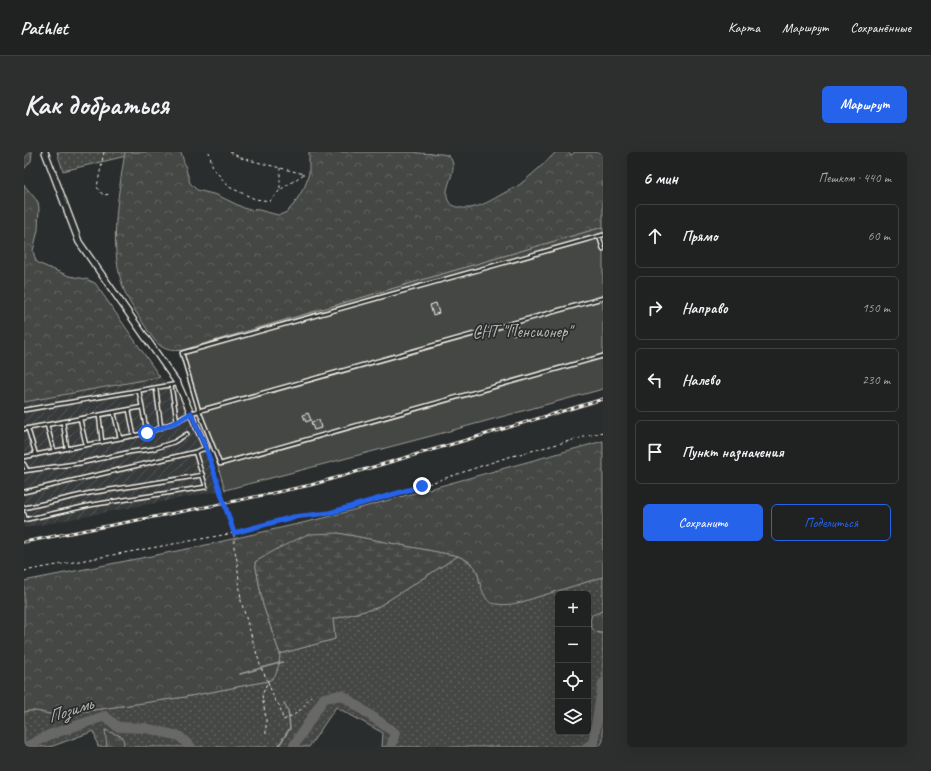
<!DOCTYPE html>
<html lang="ru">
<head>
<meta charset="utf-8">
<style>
  body { margin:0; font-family:Caveat,sans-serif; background:#2d2f2f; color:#f1f3f6 }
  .controls { position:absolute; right:12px; bottom:12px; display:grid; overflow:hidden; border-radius:6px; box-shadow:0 4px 16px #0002 }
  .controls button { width:36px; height:36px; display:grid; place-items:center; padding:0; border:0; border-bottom:1px solid #3d3f40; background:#202222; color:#f1f3f6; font:20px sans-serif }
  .stop { position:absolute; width:12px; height:12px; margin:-9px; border:3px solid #2563eb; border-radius:50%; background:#fff }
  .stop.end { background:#2563eb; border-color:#fff; box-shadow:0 1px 4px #0008 }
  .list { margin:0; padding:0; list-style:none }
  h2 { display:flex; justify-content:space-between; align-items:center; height:52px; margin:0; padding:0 16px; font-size:17px }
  h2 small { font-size:13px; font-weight:400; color:#a2a4a5 }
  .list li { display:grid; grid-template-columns:26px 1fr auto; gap:12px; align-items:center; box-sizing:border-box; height:64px; margin:0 8px 8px; padding:0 8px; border:1px solid #3d3f40; border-radius:6px }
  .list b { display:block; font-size:15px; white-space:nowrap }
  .list em { font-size:13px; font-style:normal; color:#a2a4a5 }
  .actions { display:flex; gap:8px; padding:12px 16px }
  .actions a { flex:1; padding:9px 0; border:1px solid #2563eb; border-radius:6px; text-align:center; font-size:14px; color:#2563eb }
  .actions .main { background:#2563eb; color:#fff }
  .icon { flex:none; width:22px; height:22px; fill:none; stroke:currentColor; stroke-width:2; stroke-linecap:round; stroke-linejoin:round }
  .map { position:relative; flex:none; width:579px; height:595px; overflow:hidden; border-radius:6px }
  header { display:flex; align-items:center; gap:24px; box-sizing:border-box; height:56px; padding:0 20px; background:#202222; border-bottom:1px solid #3d3f40 }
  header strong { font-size:19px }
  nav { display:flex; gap:22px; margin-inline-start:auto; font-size:14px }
  .intro { display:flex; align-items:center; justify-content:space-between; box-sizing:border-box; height:96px; padding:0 24px }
  h1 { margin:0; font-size:28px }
  .button { padding:10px 18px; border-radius:6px; background:#2563eb; color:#fff; font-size:14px; font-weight:700 }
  main { display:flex; gap:24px; padding:0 24px }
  aside { flex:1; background:#202222; border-radius:6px; box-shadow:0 4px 16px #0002 }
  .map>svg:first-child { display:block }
  .industrial { fill:url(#industrial-furrows) }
  .grass { fill:url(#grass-dots); stroke:#9c9c96; fill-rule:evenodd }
  .forest { fill:url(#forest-crowns); stroke:#9c9c96 }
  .wetland { fill:url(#wetland-marsh); stroke:#9c9c96 }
  .green { fill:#444645; stroke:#9c9c96 }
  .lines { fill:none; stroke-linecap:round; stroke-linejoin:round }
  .stream { stroke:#9f9f9a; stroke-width:1.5 }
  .river { stroke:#676866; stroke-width:10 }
  .building { fill:#555756; stroke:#f4f1e8 }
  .lane-casing { stroke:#f4f1e8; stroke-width:5.5 }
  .street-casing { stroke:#f4f1e8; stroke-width:8 }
  .path { stroke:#f4f1e8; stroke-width:1; stroke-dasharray:3 3; stroke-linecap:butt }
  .lane { stroke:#2a2d2e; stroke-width:2.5 }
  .street { stroke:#2a2d2e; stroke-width:5.5 }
  .rail-casing { stroke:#f4f1e8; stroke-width:3 }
  .rail { stroke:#2a2d2e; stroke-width:1.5; stroke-dasharray:4.5; stroke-linecap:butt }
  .route { stroke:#2563eb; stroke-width:5 }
  .labels { text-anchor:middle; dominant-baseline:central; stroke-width:3.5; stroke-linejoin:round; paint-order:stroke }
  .park-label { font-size:17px; fill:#b6b5af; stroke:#2a2d2e }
  .water-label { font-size:18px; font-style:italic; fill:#b5b3ae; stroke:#2a2d2e }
</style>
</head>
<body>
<header>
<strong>Pathlet</strong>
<nav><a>Карта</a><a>Маршрут</a><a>Сохранённые</a></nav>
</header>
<div class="intro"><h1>Как добраться</h1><a class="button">Маршрут</a></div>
<main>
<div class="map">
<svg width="579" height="595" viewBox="0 0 579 595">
  <defs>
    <pattern id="industrial-furrows" width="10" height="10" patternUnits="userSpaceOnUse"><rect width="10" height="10" fill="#373a3a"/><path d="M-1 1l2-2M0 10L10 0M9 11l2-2" fill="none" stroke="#555756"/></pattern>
    <pattern id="grass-dots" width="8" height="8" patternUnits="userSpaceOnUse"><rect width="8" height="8" fill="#444645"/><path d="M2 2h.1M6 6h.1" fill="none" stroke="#606160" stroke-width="1.8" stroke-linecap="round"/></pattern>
    <pattern id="forest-crowns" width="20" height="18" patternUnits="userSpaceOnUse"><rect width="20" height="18" fill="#444645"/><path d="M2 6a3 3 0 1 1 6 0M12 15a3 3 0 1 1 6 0" fill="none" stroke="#606160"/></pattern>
    <pattern id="wetland-marsh" width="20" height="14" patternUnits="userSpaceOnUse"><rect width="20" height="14" fill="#444645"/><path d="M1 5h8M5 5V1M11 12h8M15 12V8" fill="none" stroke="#606160"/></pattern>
  </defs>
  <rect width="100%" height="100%" fill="#2a2d2e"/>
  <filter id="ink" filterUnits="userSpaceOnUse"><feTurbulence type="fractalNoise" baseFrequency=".025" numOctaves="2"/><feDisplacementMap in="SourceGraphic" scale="8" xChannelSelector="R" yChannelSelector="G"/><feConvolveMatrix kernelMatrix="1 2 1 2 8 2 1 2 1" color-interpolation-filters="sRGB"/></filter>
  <g filter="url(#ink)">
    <path class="industrial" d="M 136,225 L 151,237 L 185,308 L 194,339 L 0,376 L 0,250 Z"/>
    <path class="grass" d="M 33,0 L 119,0 L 39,19 Z
      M 434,404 C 448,410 454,417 456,432 L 499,449 L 579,425 L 579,459 L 576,460 L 567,466 C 566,475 568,477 575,481 L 579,481 L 579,589 L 575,595 L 358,595 L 359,581 L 312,555 L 285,595 L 74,595 L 70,579 L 26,595 L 0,595 L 0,560 C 12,556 22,563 34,563 L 161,545 L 244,529 L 255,512 L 256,502 L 311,487 L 309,467 L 352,456 ZM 534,442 L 564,442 L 564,580 L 534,580 Z"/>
    <path class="forest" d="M 0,0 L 8,0 L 7,9 L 0,17 Z
      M 101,0 L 157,0 L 166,31 L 173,38 L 193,43 L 222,57 L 235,58 L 254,63 L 258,62 L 263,60 L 270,52 L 281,34 L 285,21 L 285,0 L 390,0 C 400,3 418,0 425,4 C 437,18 418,34 424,48 C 426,53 429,54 433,55 C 451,60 467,48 482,40 C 488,37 495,34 500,29 C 511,20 522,10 532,0 L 545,0 L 547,3 L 551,0 L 579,0 L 579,75 L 159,198 C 137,201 132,191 121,174 C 115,164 107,154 102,143 C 83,98 94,46 101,0 Z
      M 0,33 L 14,50 L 15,56 L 14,78 L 9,99 L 12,109 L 16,112 L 45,124 L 62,127 L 71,131 L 136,225 L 0,250 Z
      M 579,289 L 579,425 C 559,431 540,437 520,443 C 506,447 488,455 473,452 C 468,452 463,449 461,444 C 450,424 461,415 434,404 L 314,381 L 265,392 L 231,410 L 239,453 L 256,502 L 255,512 L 252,522 L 248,527 L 244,529 L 161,545 L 34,563 C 22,563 12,556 0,560 L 0,429 L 173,395 L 300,366 Z
      M 579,459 L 579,481 C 568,482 564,472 568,463 Z"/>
    <path class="wetland" d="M 314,381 L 434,404 L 352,456 L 309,467 L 311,487 L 256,502 L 239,453 L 231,410 L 255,396 L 284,382 Z
      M 81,578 L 99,585 L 100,595 L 83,595 Z"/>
    <path class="green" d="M 579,75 L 579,237 L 411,283 L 201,338 L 159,198 Z"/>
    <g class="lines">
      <path class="stream" d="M 216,522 L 259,510
        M 254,595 L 266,576 L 264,559 L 260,551"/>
      <path class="river" d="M 2,595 L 25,583 L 81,564 L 94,575 L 121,576 L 155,584 L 167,595
        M 269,595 L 300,546 L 318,543 L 371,581 L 367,595
        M 563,595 L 569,591 L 579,531"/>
    </g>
    <path class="building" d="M 412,151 L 415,161 L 409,163 L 406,153 Z
      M 493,173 L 495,180 L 489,183 L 486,175 Z
      M 284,261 L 287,268 L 282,270 L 279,263 Z
      M 295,268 L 297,276 L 290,278 L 287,270 Z"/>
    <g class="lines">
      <defs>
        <path id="lane" d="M 579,83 L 158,201 L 175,259 L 196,312 L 579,204
          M 575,84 L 579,97
          M 147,233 L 153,269
          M 132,236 L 137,276
          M 115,239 L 123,281
          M 0,258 L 153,232
          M 105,258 L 110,284
          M 90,261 L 96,286
          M 75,263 L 78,290
          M 56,267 L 62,293
          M 39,270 L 43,296
          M 23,273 L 30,299
          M 0,277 L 118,255
          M 4,277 L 12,303
          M 0,305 L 123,281 L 153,269 L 167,261 L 579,146
          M 0,312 L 3,318
          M 0,319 L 57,311 L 106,300 L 129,297 L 150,290 L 163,282
          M 0,340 L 171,300 L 182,296
          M 0,356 L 66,341 L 179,323
          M 0,362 L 2,368
          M 0,368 L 67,353 L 182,335 L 171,300"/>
        <path id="street" d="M 21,0 L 55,90 L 154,232 L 182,296"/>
      </defs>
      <use href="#lane" class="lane-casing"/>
      <use href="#street" class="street-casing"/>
      <path class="path" d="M 80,0 L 73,35 L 79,43 L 87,42
        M 185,0 L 189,16 L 205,35 L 231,47 L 246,49 L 256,38
        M 206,0 L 217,6 L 280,22 L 256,38 L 256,16
        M 184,302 L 210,381 L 210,395 L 213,408 L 217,449 L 237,516 L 244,529 L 238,543 L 242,567 L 242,583
        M 0,419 L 210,381 L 269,365 L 305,361 L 398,334 L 481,306 L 579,280
        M 244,530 L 251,549 L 256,554 L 259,568 C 272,564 279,556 287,544"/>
      <use href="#lane" class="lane"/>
      <use href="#street" class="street"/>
      <defs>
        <path id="rail" d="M 0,390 L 197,352 L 287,333 L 449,286 L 579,247"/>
      </defs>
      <use href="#rail" class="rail-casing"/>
      <use href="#rail" class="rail"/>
    </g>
  </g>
  <g class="lines" filter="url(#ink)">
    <path class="route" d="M 123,281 L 153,270 L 167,261 L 182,296 L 210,381 L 269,365 L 305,361 L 398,334"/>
  </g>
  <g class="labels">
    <g class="park-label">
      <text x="498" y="179">СНТ "Пенсионер"</text>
    </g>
    <g class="water-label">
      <text transform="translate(46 558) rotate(-18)">Позимь</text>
    </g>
  </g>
</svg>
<div class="controls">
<button>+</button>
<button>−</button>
<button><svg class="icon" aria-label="locate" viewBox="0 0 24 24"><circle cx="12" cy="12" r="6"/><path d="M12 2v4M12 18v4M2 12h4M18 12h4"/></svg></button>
<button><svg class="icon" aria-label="layers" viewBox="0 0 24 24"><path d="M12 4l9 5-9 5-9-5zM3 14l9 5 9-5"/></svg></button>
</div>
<div class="stop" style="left:123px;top:281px"></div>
<div class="stop end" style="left:398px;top:334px"></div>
</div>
<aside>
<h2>6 мин<small>Пешком · 440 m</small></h2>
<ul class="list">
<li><svg class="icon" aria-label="ahead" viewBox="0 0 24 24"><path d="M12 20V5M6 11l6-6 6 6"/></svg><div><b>Прямо</b></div><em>60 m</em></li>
<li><svg class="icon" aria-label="right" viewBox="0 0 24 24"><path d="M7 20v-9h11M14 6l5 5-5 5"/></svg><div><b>Направо</b></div><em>150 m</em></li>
<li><svg class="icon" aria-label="left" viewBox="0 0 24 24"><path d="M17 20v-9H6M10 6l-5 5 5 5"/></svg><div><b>Налево</b></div><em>230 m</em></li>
<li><svg class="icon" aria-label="arrive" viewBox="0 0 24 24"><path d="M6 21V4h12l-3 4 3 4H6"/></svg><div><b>Пункт назначения</b></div></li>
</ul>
<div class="actions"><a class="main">Сохранить</a><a>Поделиться</a></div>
</aside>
</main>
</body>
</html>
